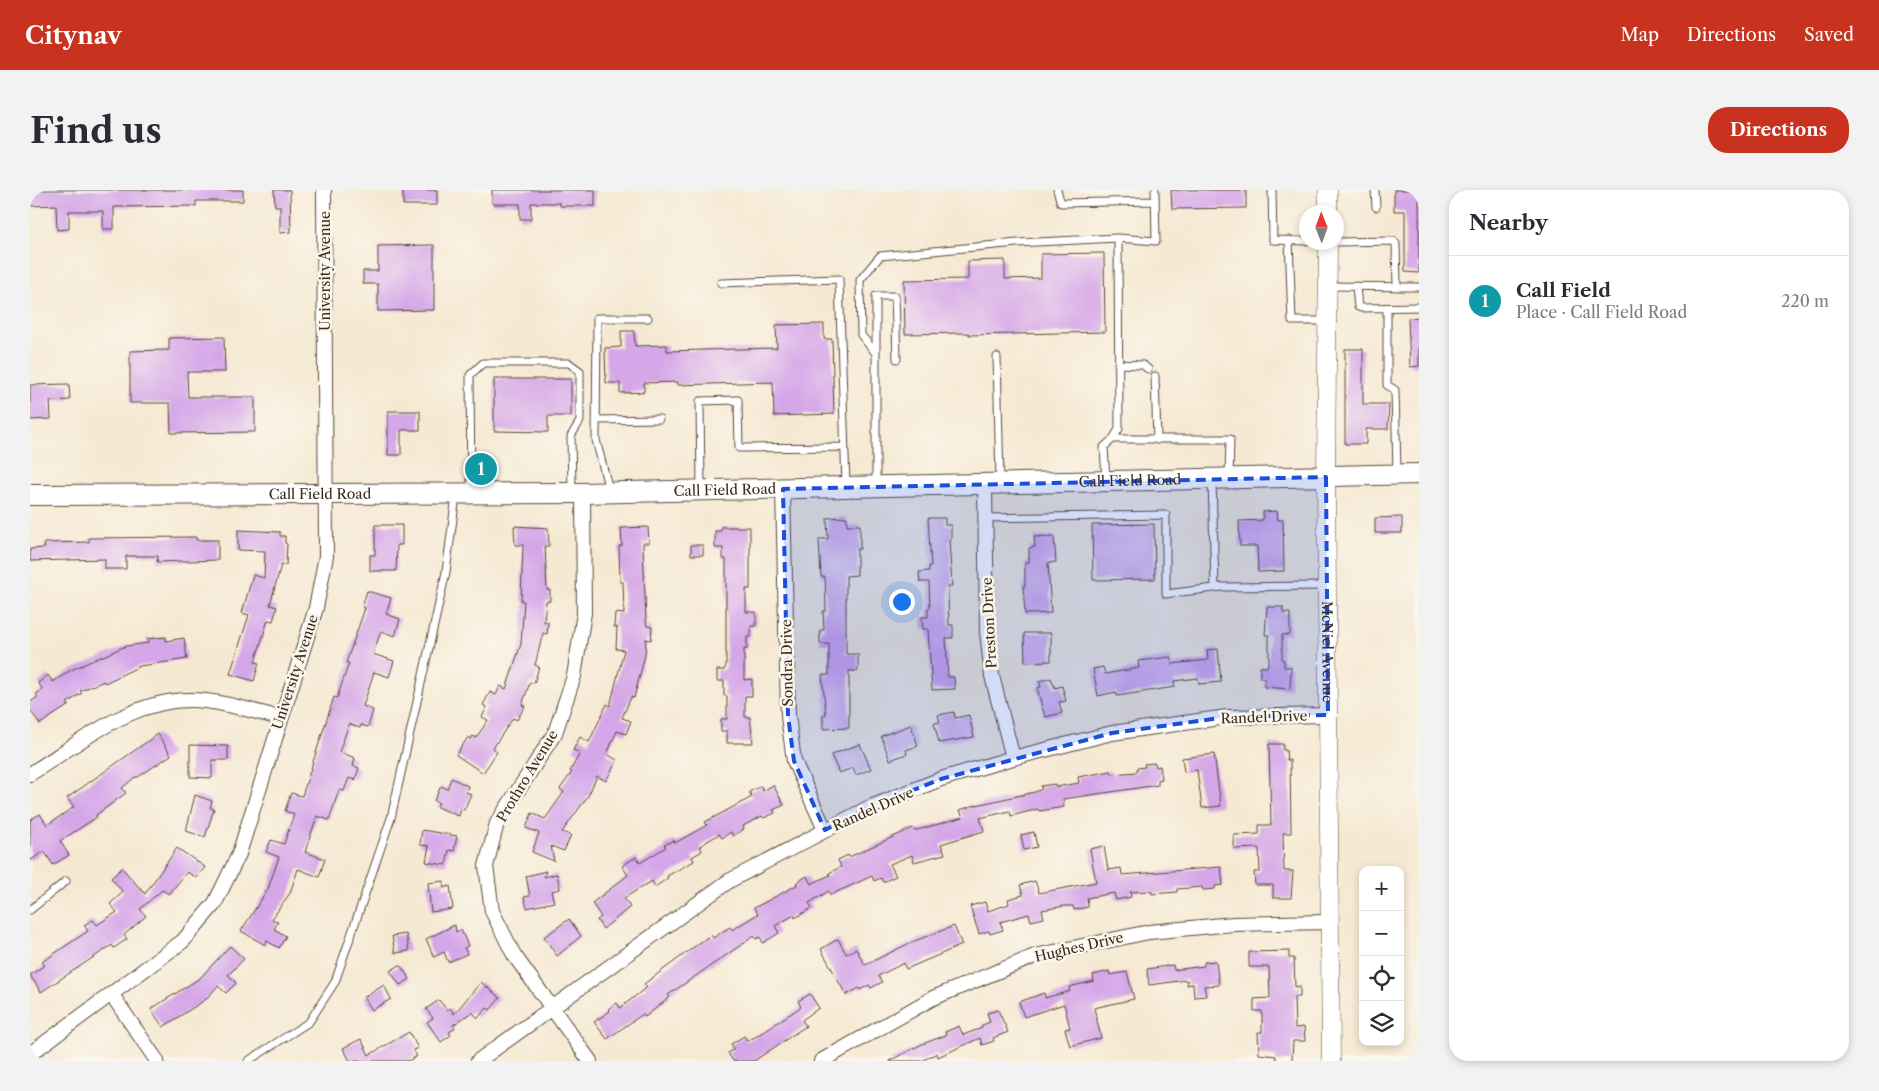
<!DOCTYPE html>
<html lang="en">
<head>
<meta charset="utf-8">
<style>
  body { margin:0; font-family:"Libre Caslon Text",serif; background:#f2f2f3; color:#2b2b33 }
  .controls { position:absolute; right:15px; bottom:15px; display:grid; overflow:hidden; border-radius:10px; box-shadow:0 2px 8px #0003 }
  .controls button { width:45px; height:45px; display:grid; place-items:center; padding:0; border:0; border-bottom:1px solid #e1e1e2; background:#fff; color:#2b2b33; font:25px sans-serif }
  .compass { position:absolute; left:1269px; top:15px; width:45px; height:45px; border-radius:50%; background:#fff; box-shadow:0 2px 8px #0003; rotate:359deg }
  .you { position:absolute; left:871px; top:411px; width:18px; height:18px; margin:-12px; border:4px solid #fff; border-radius:50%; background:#1a73e8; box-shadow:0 0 0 8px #1a73e833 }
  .badge { display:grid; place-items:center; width:32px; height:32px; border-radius:50%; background:#c8321e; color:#fff; font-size:16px; font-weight:700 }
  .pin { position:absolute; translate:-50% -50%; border:2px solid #fff; box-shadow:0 1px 5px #0006 }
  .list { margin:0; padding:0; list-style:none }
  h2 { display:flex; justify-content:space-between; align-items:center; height:65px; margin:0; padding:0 20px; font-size:21px }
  h2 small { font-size:16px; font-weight:400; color:#7c7c81 }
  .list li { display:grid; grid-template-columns:32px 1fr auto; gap:15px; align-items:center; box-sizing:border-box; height:90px; padding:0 20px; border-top:1px solid #e1e1e2 }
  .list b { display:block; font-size:19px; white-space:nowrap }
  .list p { margin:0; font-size:16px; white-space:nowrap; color:#7c7c81 }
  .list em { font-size:16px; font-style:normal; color:#7c7c81 }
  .icon { flex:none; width:28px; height:28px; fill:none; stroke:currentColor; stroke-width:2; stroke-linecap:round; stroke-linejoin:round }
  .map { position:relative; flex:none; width:1389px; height:871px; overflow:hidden; border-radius:20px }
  header { display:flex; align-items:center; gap:30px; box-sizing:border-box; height:70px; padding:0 25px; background:#c8321e; color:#fff }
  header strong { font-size:24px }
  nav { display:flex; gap:28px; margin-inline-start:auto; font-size:18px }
  .intro { display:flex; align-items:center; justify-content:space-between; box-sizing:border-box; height:120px; padding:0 30px }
  h1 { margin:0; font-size:35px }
  .button { padding:12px 22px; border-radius:20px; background:#c8321e; color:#fff; font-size:18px; font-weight:700 }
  main { display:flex; gap:30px; padding:0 30px }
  aside { flex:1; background:#fff; border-radius:20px; box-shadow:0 2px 8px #0003 }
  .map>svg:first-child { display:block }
  .building { fill:#d5a6e8 }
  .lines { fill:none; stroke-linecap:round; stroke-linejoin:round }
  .service-casing { stroke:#574739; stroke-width:9 }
  .minor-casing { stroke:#574739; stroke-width:16 }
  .tertiary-casing { stroke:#574739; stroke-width:19 }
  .secondary-casing { stroke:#574739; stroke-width:22 }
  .service { stroke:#fff; stroke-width:7 }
  .minor { stroke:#fff; stroke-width:14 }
  .tertiary { stroke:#fff; stroke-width:18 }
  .secondary { stroke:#fff; stroke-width:20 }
  .marked { fill:#1d4ed8; fill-opacity:0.2; stroke:#1d4ed8; stroke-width:4; stroke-dasharray:10 6; stroke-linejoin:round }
  .labels { text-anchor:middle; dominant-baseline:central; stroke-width:5; stroke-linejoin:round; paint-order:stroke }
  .street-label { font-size:14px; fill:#3b2a1e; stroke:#fbf7ec }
</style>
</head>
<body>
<header>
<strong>Citynav</strong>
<nav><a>Map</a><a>Directions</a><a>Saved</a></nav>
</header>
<div class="intro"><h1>Find us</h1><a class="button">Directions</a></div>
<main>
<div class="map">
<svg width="1389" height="871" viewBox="0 0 1389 871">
  <rect width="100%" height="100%" fill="#fbf7ec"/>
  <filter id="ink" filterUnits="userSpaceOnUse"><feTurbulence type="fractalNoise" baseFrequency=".02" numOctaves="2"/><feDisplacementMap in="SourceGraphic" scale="10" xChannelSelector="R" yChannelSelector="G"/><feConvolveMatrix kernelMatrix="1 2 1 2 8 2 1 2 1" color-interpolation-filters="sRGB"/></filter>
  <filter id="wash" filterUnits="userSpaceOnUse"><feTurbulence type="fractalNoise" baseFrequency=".0096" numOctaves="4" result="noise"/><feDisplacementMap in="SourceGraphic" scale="20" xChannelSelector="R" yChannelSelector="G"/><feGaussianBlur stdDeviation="1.12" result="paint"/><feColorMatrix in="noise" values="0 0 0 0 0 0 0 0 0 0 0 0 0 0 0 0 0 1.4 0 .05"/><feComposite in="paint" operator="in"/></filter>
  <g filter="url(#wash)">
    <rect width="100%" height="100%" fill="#f5e9d3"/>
    <g id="blocks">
      <path class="building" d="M 0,0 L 213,0 L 213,11 L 166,11 L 166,16 L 84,17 L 84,39 L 73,39 L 73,21 L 39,21 L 39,39 L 27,40 L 26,15 L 0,16 Z
        M 244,0 L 260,0 L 261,42 L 250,43 L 250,16 L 245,16 Z
        M 373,0 L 407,0 L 407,15 L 373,15 Z
        M 462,0 L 565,0 L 565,16 L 530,16 L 530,13 L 501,13 L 501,29 L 490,29 L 490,14 L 462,14 Z
        M 1141,0 L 1216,0 L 1216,18 L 1142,19 Z
        M 1364,0 L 1389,0 L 1389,83 L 1375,82 L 1375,21 L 1364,21 Z
        M 404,55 L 404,120 L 348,121 L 348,94 L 333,94 L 333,81 L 348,81 L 348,56 Z
        M 1074,63 L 1075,142 L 939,145 L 939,143 L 875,144 L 874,90 L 938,89 L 938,71 L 975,70 L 975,89 L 1011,88 L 1011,64 Z
        M 1389,127 L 1389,176 L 1380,177 L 1378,128 Z
        M 794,134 L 794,149 L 802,149 L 804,224 L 744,226 L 743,192 L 648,195 L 648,192 L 614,193 L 614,202 L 590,203 L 590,193 L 576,193 L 575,158 L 591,157 L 591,141 L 604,141 L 605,156 L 637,155 L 637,161 L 747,158 L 746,135 Z
        M 194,147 L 195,182 L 157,182 L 158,207 L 225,207 L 225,242 L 141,243 L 140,213 L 100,213 L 100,161 L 139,160 L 139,148 Z
        M 1315,159 L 1333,159 L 1333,214 L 1359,214 L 1358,239 L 1336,239 L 1336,254 L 1315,254 Z
        M 464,189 L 541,189 L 541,226 L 518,226 L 518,242 L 464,241 Z
        M 39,194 L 40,210 L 20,211 L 21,229 L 0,230 L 0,195 Z
        M 358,221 L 390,221 L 390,240 L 371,240 L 371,265 L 358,265 Z
        M 1247,321 L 1248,330 L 1253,330 L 1254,381 L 1228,382 L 1227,356 L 1210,356 L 1209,331 L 1233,330 L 1233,322 Z
        M 817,327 L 817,335 L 830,335 L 830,359 L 827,359 L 827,385 L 816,386 L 816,464 L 828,464 L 828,481 L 819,481 L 819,538 L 793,539 L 793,525 L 796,525 L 792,485 L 799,485 L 799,454 L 790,454 L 790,440 L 794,440 L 793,421 L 796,421 L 795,387 L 791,387 L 789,349 L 798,349 L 797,328 Z
        M 1372,327 L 1372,343 L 1345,343 L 1345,328 Z
        M 898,328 L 915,328 L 915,335 L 921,335 L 921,350 L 919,350 L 922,396 L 919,396 L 918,406 L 919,435 L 923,435 L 923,448 L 916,448 L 918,487 L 924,487 L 925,499 L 902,500 L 898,439 L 893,439 L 892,427 L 898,427 L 898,418 L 900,418 L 899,392 L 890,392 L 889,382 L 899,381 L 899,376 L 901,376 Z
        M 1124,334 L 1125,389 L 1063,390 L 1062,335 Z
        M 345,335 L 372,335 L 372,355 L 367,355 L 366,381 L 340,381 L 340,365 L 345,365 Z
        M 484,336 L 518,338 L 519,356 L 515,356 L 517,400 L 520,400 L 520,411 L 516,411 L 514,432 L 518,432 L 517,444 L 513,443 L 505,475 L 509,477 L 504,493 L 500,492 L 492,515 L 495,516 L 487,530 L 483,528 L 463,558 L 467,562 L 453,583 L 426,565 L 438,547 L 441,549 L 443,546 L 446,548 L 458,530 L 452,527 L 457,517 L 453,515 L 460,502 L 466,505 L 470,496 L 476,499 L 491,454 L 494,411 L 491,411 L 493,355 L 485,355 Z
        M 618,337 L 619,353 L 613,353 L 614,382 L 616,431 L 617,436 L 622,437 L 621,450 L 616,449 L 615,465 L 604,508 L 601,507 L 592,528 L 601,531 L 596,544 L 587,541 L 577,564 L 587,570 L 576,591 L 567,586 L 558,606 L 532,642 L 541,645 L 534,661 L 521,656 L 524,671 L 502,662 L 509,643 L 496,638 L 502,623 L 515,629 L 534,602 L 530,599 L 542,582 L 540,581 L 550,563 L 543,560 L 550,547 L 559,552 L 577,514 L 580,516 L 594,460 L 586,459 L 587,437 L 584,437 L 585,423 L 594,424 L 593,392 L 590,392 L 589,356 L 592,356 L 591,338 Z
        M 691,337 L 720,337 L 720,399 L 716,399 L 716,422 L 726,422 L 726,436 L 721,436 L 721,447 L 717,447 L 717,459 L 714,459 L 714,490 L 722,489 L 722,506 L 715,506 L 715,527 L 720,527 L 723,553 L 697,553 L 697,541 L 691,541 L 691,529 L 697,529 L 697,506 L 694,506 L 694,491 L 687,491 L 687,480 L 694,480 L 696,476 L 696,369 L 693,369 L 693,358 L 685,358 L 685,341 L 691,341 Z
        M 208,340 L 250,342 L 250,346 L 255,346 L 255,353 L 257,354 L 256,375 L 251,375 L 240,415 L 247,417 L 243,431 L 238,430 L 225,472 L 229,473 L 224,491 L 200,484 L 219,425 L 212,423 L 223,385 L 234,388 L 235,361 L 208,360 Z
        M 1024,346 L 1026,372 L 1018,373 L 1021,423 L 995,424 L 993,396 L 995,396 L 995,373 L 999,372 L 999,358 L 1005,357 L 1004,347 Z
        M 166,347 L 166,350 L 188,350 L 188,370 L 127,372 L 128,366 L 96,366 L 96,379 L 75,379 L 75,369 L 0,371 L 0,359 L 15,358 L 14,353 L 59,352 L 59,348 Z
        M 661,355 L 673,355 L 673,365 L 661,365 Z
        M 337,401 L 361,408 L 356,424 L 370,429 L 365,446 L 351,441 L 343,464 L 364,471 L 359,487 L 344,482 L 333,516 L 343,520 L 338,537 L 331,535 L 330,538 L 319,534 L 309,562 L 325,568 L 323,576 L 329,578 L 325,590 L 319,588 L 314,601 L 309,600 L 299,630 L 287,626 L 275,662 L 295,669 L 289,687 L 268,679 L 260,703 L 242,729 L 248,732 L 244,739 L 256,746 L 249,758 L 237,751 L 235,755 L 211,741 L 238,699 L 249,667 L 236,662 L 241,650 L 254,654 L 264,624 L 255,621 L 261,603 L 272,606 L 304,507 L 307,508 L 319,473 L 316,473 L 335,418 L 332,417 Z
        M 1237,417 L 1253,417 L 1253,423 L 1260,423 L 1260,445 L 1252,445 L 1252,470 L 1254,470 L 1254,477 L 1261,477 L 1260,499 L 1234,497 L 1235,488 L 1230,488 L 1230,477 L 1237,477 L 1239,470 L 1239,445 L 1235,445 Z
        M 994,443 L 1021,443 L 1021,471 L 995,472 Z
        M 136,447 L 136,451 L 154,448 L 157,469 L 110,476 L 75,493 L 74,491 L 50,501 L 52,503 L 37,513 L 39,515 L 10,534 L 0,520 L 0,512 L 8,507 L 6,504 L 13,500 L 8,493 L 18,485 L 23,492 L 41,480 L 96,456 L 118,453 L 117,449 Z
        M 1188,459 L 1191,492 L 1169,494 L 1168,488 L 1144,491 L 1145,497 L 1087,506 L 1086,502 L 1068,506 L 1063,479 L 1073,477 L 1075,484 L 1109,478 L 1108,471 L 1141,467 L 1142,474 L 1178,470 L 1177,460 Z
        M 1021,488 L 1025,498 L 1032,496 L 1036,511 L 1029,512 L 1032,523 L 1015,527 L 1007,498 L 1011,497 L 1009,491 Z
        M 924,522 L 925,528 L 939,525 L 944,547 L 909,553 L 904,533 L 910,532 L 908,525 Z
        M 881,535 L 888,556 L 876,560 L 877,564 L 860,570 L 851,546 Z
        M 128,544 L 141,565 L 108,587 L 105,587 L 92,598 L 96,603 L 66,625 L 67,627 L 30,651 L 39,665 L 23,675 L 14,661 L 0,671 L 0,630 L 10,624 L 17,635 L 44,617 L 37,608 Z
        M 830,554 L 841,579 L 826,585 L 823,578 L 809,583 L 801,565 Z
        M 1239,554 L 1253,554 L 1253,560 L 1256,560 L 1257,570 L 1260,570 L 1261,643 L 1253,643 L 1254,681 L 1263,681 L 1261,708 L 1243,708 L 1243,695 L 1225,695 L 1224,682 L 1230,682 L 1229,658 L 1204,659 L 1204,645 L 1229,644 L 1229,635 L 1241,635 Z
        M 160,555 L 198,556 L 198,570 L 182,570 L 182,588 L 160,587 Z
        M 1184,564 L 1191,616 L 1172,618 L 1167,580 L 1154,582 L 1152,568 Z
        M 1125,573 L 1126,577 L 1130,576 L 1132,589 L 1128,590 L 1128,595 L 1033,609 L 1034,617 L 1009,621 L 1008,619 L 981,626 L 980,621 L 950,628 L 954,641 L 911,654 L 915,664 L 884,672 L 882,665 L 860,674 L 866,686 L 853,692 L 851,688 L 844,691 L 842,686 L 800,705 L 799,701 L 779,713 L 782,718 L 765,728 L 764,725 L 745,736 L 749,743 L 733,753 L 730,747 L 726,749 L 724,746 L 638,805 L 640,807 L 615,827 L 613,824 L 577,849 L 564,832 L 580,821 L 578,819 L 587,813 L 590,818 L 617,797 L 614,794 L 668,754 L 681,745 L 683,748 L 700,737 L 702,740 L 728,724 L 724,718 L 767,695 L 766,693 L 777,686 L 781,694 L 800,685 L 799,683 L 811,677 L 808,670 L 818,665 L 819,667 L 883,638 L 884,641 L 933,627 L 930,620 L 942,616 L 1005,602 L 1012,599 L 1011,596 L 1025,594 L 1026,597 L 1049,593 L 1048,587 L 1081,581 L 1082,584 L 1107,582 L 1107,578 L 1115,577 L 1114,574 Z
        M 421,588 L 438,596 L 436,602 L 441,604 L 434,620 L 431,619 L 429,626 L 407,617 L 409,613 L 404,611 L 411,596 L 417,599 Z
        M 743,595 L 754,615 L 743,620 L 745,623 L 734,628 L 732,626 L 713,636 L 714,639 L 703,646 L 701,642 L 692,648 L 689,644 L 670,656 L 672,661 L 662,667 L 664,671 L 637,686 L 638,688 L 625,697 L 622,691 L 594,708 L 600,717 L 573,739 L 567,730 L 571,727 L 562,713 L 598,685 L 592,676 L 606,667 L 610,673 L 636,657 L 634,655 L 644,650 L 645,653 L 677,635 L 675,632 L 722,607 L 719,602 L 731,596 L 733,601 Z
        M 165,605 L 182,611 L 180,618 L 184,619 L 175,647 L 156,641 Z
        M 392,640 L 427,646 L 424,661 L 419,660 L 416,675 L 396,672 L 399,656 L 390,655 Z
        M 1004,642 L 1007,657 L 994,660 L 991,645 Z
        M 1074,656 L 1078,680 L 1091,678 L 1092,685 L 1191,677 L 1193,695 L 1185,696 L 1185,699 L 1173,700 L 1172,697 L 1147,699 L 1147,702 L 1122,704 L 1121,701 L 1100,702 L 1101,707 L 1086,710 L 1084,703 L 1057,708 L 1058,717 L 1044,720 L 1043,716 L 1035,716 L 1012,720 L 1014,728 L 1001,731 L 999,724 L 970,732 L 973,740 L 960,744 L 959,741 L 949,744 L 940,716 L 955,712 L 958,721 L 979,714 L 978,709 L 993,705 L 990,695 L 1005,691 L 1009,703 L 1066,692 L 1060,659 Z
        M 147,658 L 175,677 L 167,688 L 157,682 L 139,704 L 132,700 L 110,719 L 116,726 L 94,745 L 97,749 L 84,758 L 82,755 L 11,802 L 0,785 L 15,775 L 12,772 L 58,741 L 54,735 L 63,730 L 67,735 L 87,722 L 80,714 L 93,702 L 81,688 L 92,678 L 115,704 Z
        M 516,681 L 514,687 L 527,684 L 530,699 L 521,701 L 524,712 L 497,718 L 494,707 L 500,706 L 496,686 Z
        M 414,691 L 413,698 L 420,696 L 423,719 L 401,722 L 398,693 Z
        M 539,729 L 551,746 L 527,766 L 514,747 Z
        M 425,735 L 426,742 L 431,740 L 438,756 L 434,758 L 437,764 L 418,772 L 414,762 L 404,767 L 396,749 Z
        M 924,736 L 932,755 L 876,779 L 874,773 L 848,786 L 852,792 L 841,798 L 839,795 L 830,800 L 829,798 L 816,805 L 791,759 L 808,749 L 816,764 L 826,759 L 835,775 L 882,752 Z
        M 376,744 L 379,761 L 365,763 L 362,746 Z
        M 200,756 L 214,769 L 198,785 L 206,793 L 196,803 L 188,796 L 175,810 L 133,837 L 121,819 L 170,788 Z
        M 1259,761 L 1259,768 L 1264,768 L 1265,797 L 1270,796 L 1270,807 L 1264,807 L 1265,838 L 1274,837 L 1275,851 L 1263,851 L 1262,871 L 1246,871 L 1246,866 L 1229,864 L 1228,842 L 1232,842 L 1232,821 L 1224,821 L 1224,809 L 1240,808 L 1239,777 L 1219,777 L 1219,762 Z
        M 1186,771 L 1189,795 L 1174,796 L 1176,806 L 1164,807 L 1163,794 L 1157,795 L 1157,790 L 1119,795 L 1117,779 L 1143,775 L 1144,780 L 1174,776 L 1174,772 Z
        M 370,775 L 380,789 L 370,795 L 360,781 Z
        M 1079,781 L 1080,785 L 1097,782 L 1104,809 L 1064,818 L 1071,848 L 1040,856 L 1035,839 L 1040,838 L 1034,814 L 994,827 L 989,812 L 1014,803 L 1015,808 L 1040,801 L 1039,797 L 1064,791 L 1063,785 Z
        M 451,792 L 470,808 L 460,820 L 457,818 L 448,828 L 442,822 L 423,835 L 425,838 L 419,842 L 421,845 L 411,852 L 397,832 L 403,828 L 396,819 L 409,810 L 417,820 L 420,818 L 424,824 Z
        M 354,795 L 361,809 L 342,820 L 334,807 Z
        M 780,804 L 789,818 L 772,830 L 776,836 L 724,871 L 703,871 L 698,863 L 704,859 L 701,854 L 714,846 L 717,851 L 725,847 L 771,817 L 768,811 Z
        M 968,820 L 978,842 L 963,848 L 964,851 L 952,855 L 950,848 L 908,867 L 907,863 L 892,871 L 859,871 L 890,855 L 916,845 L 915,842 L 929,836 L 933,845 L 952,838 L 952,835 L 960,832 L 957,823 Z
        M 379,842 L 388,858 L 383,860 L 387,866 L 378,871 L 320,871 L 313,858 L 331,849 L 339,865 Z"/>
    </g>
  </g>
  <g filter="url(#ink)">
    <use href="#blocks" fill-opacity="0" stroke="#574739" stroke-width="1"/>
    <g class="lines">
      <defs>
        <path id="service" d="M 1027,0 L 1031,13 L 1125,11
          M 1242,0 L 1243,50 L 1276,51
          M 1345,0 L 1346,17
          M 1259,50 L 1262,131 L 1298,131
          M 1306,52 L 1364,51 L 1366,54 L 1367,97
          M 691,93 L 809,89 L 816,295
          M 1298,96 L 1389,97
          M 1326,97 L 1328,117 L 1331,118 L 1389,117
          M 1357,118 L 1357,195 L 1365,200 L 1367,282
          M 844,161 L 831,145 L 830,90 L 850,66 L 987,53 L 1088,48
          M 967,167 L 970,292
          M 1088,174 L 1113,175 L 1118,179
          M 1125,186 L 1127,250
          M 566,230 L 629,229
          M 1083,249 L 1200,249 L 1199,287
          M 1076,290 L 1074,257 L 1083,249 L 1089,239 L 1088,48 L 1126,51 L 1125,0
          M 1182,290 L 1185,398
          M 846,295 L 846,106 L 865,106 L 867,169
          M 671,298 L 670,211 L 708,210 L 709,258 L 814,257
          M 579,300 L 566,250 L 567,128 L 618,128
          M 441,303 L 440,185 L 453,173 L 539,173 L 550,181 L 550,231 L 541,246 L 542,301
          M 956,328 L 1136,325 L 1136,404 L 1192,397 L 1296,396
          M 0,720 L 36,691
          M 218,871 L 279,832 L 305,792 L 361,628 L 416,382 L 426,306"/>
        <path id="minor" d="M 955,296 L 957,442 L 962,486 L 983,568
          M 753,299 L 758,526 L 764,571 L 795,640
          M 553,303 L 554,423 L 544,486 L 525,543 L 467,633 L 456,676 L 462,721 L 484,765 L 560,871
          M 0,584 C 53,551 109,502 176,511 C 201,514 226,522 250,528
          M 82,805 L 127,871
          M 0,864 L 153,751 L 185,713 L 209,664 L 286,418 L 296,366 L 294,0
          M 448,871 L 699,691 L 838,618 L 911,589 L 983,568 L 1082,543 L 1197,527 L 1298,525
          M 791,871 L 903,808 L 1005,766 L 1119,742 L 1203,734 L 1300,732"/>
        <g id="tertiary">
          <path d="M 1298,0 L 1298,22"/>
          <path id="s1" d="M 1298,52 L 1296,287 L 1301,871"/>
        </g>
        <g id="secondary">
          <path id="s2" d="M 0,305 L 553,303 L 1389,284"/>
        </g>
      </defs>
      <use href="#service" class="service-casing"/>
      <use href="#minor" class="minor-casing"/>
      <use href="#tertiary" class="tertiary-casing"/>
      <use href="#secondary" class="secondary-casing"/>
      <use href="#service" class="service"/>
      <use href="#minor" class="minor"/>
      <use href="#tertiary" class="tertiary"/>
      <use href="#secondary" class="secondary"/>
    </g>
  </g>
  <path class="marked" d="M 1296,287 L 1298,525 L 1197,527 L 1082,543 L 911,589 L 838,618 L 795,640 L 764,571 L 758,526 L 753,299 Z"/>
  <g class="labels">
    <g class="street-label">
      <text transform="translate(295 81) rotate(-90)">University Avenue</text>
      <text stroke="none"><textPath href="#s2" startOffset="1100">Call Field Road</textPath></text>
      <text stroke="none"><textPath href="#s2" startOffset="695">Call Field Road</textPath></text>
      <text stroke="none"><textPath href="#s2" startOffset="290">Call Field Road</textPath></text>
      <text transform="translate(959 433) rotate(-93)">Preston Drive</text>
      <text stroke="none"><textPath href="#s1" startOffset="410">McNiel Avenue</textPath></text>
      <text transform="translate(757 473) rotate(-91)">Sondra Drive</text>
      <text transform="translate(265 482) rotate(-72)">University Avenue</text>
      <text transform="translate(1234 527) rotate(-2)">Randel Drive</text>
      <text transform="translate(497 586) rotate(-59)">Prothro Avenue</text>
      <text transform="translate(843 619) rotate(-24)">Randel Drive</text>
      <text transform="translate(1049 757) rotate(-13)">Hughes Drive</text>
    </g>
  </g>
</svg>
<div class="controls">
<button>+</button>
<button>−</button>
<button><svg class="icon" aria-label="locate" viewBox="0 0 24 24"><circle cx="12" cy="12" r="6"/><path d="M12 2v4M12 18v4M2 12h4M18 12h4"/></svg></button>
<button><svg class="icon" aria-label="layers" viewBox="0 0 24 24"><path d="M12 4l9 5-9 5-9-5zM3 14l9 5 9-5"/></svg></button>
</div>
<svg class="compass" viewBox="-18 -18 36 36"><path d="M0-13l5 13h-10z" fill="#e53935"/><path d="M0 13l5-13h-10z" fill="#7c7c81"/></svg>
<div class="you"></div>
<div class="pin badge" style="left:451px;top:279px;background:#0f9aa8">1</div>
</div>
<aside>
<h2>Nearby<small></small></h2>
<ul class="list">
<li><span class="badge" style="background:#0f9aa8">1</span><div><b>Call Field</b><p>Place · Call Field Road</p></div><em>220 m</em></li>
</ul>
</aside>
</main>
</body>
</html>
